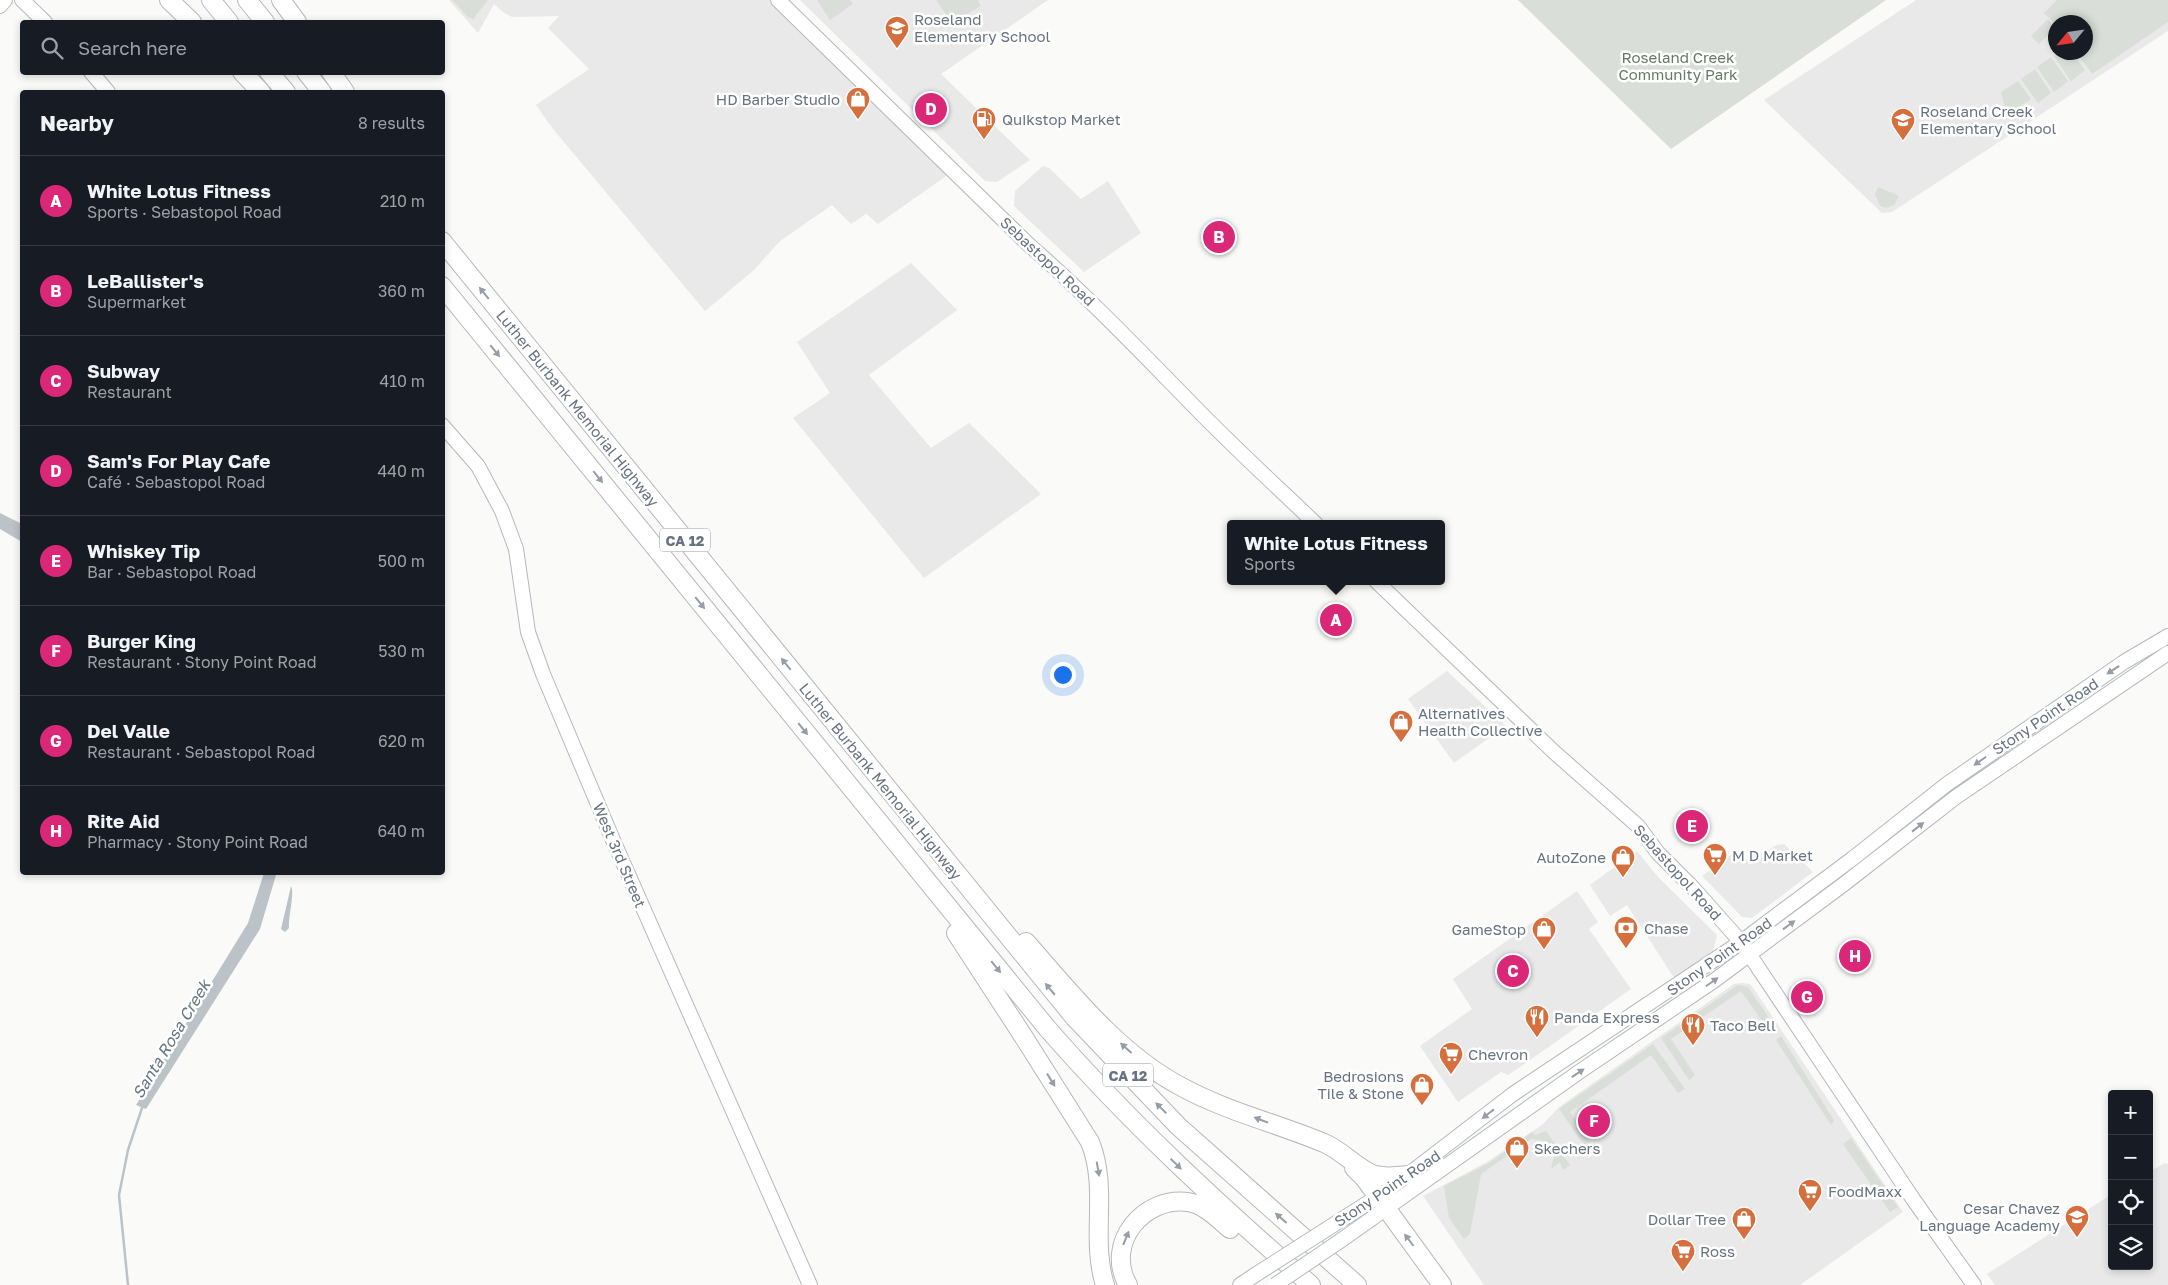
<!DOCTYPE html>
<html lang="en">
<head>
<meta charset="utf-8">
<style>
  body { margin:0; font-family:"Golos Text",sans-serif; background:#242831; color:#f1f3f6 }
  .controls { position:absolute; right:15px; bottom:15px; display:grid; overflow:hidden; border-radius:5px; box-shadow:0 2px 8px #0003 }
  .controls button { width:45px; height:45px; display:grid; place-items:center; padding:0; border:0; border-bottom:1px solid #363941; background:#171b24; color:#f1f3f6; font:25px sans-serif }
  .compass { position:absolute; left:2048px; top:15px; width:45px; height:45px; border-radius:50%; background:#171b24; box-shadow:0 2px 8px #0003; rotate:241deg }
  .you { position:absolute; left:1062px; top:674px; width:18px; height:18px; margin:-12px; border:4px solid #fff; border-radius:50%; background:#1a73e8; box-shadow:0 0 0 8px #1a73e833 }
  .badge { display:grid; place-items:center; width:32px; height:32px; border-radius:50%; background:#db2777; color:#fff; font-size:16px; font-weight:700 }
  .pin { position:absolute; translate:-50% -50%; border:2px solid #fff; box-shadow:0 1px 5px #0006 }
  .popup { position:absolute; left:1227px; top:520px; width:218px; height:65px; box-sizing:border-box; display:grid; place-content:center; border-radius:5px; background:#171b24; filter:drop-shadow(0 1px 4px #0005); font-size:16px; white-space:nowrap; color:#9ea1a6 }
  .popup b { font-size:19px; color:#f1f3f6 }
  .popup::after { content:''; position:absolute; left:50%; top:100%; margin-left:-10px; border:10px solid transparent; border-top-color:#171b24 }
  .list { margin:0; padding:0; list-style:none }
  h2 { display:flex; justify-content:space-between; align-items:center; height:65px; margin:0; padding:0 20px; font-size:21px }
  h2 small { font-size:16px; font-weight:400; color:#9ea1a6 }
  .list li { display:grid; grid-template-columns:32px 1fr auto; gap:15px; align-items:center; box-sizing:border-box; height:90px; padding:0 20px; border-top:1px solid #363941 }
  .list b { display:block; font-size:19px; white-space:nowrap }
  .list p { margin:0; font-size:16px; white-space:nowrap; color:#9ea1a6 }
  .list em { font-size:16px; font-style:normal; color:#9ea1a6 }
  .icon { flex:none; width:28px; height:28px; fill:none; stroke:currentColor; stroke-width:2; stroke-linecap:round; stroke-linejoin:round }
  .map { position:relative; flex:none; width:2168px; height:1285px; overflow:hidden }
  .search { position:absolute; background:#171b24; box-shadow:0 2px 8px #0003; left:20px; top:20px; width:425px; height:55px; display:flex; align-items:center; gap:12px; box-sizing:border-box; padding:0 18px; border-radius:5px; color:#9ea1a6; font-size:19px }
  .panel { position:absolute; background:#171b24; box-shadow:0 2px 8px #0003; left:20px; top:90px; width:425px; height:785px; border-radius:5px }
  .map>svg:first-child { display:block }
  .built { fill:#e8e9e8; fill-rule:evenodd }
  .green { fill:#d9ded8 }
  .water { fill:#bbc3c8 }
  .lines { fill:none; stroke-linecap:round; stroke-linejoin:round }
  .stream { stroke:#bbc3c8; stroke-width:2.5 }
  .secondary-casing { stroke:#b4b9be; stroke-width:16 }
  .highway-casing { stroke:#b5b8bc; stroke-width:20 }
  .secondary { stroke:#fff; stroke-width:14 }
  .highway { stroke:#fff; stroke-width:18 }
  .secondary-bridge-casing { stroke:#b4b9be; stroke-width:16; stroke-linecap:butt }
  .secondary-bridge { stroke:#fff; stroke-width:14 }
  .oneway { fill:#959da6 }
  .labels { text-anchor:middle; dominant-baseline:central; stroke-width:5; stroke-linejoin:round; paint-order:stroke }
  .shield { fill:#fff; stroke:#959da6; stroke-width:1 }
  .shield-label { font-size:14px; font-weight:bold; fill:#677380 }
  .poi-label { font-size:15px; fill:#677380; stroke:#fff; text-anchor:start }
  .park-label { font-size:15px; fill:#677966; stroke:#fff }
  .street-label { font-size:15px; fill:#677380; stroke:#fff }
  .water-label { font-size:16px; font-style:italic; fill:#677781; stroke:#fff }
</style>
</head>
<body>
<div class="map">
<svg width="2168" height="1285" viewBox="0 0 2168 1285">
  <rect width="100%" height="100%" fill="#fafaf8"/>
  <path class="built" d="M 449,0 L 774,0 L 952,172 L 878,224 L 866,214 L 851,224 L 832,205 L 780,241 L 753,271 L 705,311 L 553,129 L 536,105 L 589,69 L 548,28 L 559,16 L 512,17 L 503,12 L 494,4 L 478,33 Z
    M 800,0 L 1048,0 L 941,74 L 1030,160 L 997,182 L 985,181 Z
    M 1916,0 L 2168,0 L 2168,31 L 1892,212 L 1882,213 L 1764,100 ZM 2056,22 L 2086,22 L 2086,52 L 2056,52 Z
    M 1043,166 L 1049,168 L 1081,199 L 1108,181 L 1141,233 L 1084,272 L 1014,206 L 1015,191 Z
    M 911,263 L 957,310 L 869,375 L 931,448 L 969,423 L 1041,494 L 924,578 L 793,418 L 830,393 L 797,342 Z
    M 1447,671 L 1506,726 L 1454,763 L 1408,699 Z
    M 1784,844 L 1813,872 L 1752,918 L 1742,917 L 1702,876 L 1737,850 L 1748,862 L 1777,845 Z
    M 1637,851 L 1658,877 L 1717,935 L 1713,951 L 1674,978 L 1627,905 L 1610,916 L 1590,885 Z
    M 1577,891 L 1598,922 L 1589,929 L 1631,989 L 1523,1065 L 1508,1075 L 1501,1072 L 1458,1102 L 1420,1046 L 1472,1009 L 1453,979 Z
    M 1742,983 L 1750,984 L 1756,992 L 1903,1212 L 1800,1285 L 1484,1285 L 1423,1196 L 1487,1162 L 1542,1125 L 1559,1107 L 1734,984 Z
    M 2165,1163 L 2168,1164 L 2168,1285 L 1995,1285 L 1987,1274 L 2112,1194 L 2112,1266 L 2149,1266 L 2149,1172 Z"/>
  <path class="green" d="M 452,0 L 488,0 L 473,19 L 468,17 Z
    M 817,0 L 850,0 L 853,4 L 830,20 Z
    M 936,0 L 978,0 L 981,6 L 952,23 Z
    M 1518,0 L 1886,0 L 1671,149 Z
    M 2057,0 L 2168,0 L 2168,22 L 2092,74 L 2077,53 L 2086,52 L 2086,22 L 2056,22 L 2055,24 L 2044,13 Z
    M 2048,19 L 2055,28 L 2039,44 L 2031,36 Z
    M 2059,53 L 2072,53 L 2085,70 L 2071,81 L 2054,56 Z
    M 2051,57 L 2068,81 L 2054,92 L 2037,67 Z
    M 2035,69 L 2051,93 L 2038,103 L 2021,79 Z
    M 2018,81 L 2031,99 L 2007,115 L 2001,92 Z
    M 1878,187 L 1899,196 L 1894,205 L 1886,208 L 1880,206 L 1875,194 Z
    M 1738,985 L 1748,987 L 1773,1024 L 1767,1028 L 1741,991 L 1671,1039 L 1695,1075 L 1689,1080 L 1661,1038 Z
    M 1781,1036 L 1834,1120 L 1831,1125 L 1776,1040 Z
    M 1653,1044 L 1685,1089 L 1678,1093 L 1651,1055 L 1570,1112 L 1594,1148 L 1589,1152 L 1559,1109 Z
    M 1546,1131 L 1570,1165 L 1563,1170 L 1560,1162 L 1551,1169 L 1554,1156 L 1544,1141 L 1531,1139 L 1481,1174 L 1470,1234 L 1464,1239 L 1449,1218 L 1444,1186 L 1489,1163 L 1532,1132 L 1535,1135 Z
    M 1851,1138 L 1898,1207 L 1890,1212 L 1843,1144 Z"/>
  <path class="water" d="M 0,513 L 22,524 L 22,542 L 0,529 Z
    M 264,873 L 276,873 L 276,875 L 260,929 L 146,1109 L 136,1105 L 248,923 Z
    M 291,886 C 295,893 288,917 289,928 L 285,932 L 281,929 L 282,925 Z"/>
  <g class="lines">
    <path class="stream" d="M 128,1285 L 119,1195 L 128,1150 L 143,1105"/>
    <defs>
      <path id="secondary" d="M 22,0 L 45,22
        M 778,0 L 1028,244 C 1083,292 1134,345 1185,397 C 1227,441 1272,482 1316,524
        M 0,6 L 5,0
        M 91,72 L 108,92
        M 442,425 L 478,466 L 502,511 L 516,549 L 528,632 L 543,674 L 613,840 L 810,1285
        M 1376,581 L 1554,752 L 1638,826 L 1658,853 L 1693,888 L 1741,942 L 1913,1199 L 1974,1285
        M 1327,1229 L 1388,1190 L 1513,1094 L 1741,942 L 1852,859 L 1947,784 L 2124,662 L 2168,636
        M 1340,1241 L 1579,1072 L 1715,980 L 1844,884 L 1956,797 L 2168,653
        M 1240,1285 L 1255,1275"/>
      <path id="highway" d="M 169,0 L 192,22
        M 211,0 L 229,22
        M 247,0 L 265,22
        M 281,0 L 297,22
        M 242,72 L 261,92
        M 269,72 L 286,92
        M 306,72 L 322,92
        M 331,72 L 345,92
        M 442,241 L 1074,1017 L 1178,1126 L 1357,1285
        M 442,286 L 1047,1028 C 1128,1121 1218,1204 1311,1285
        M 956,933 L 1025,1039 L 1090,1142 C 1109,1189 1090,1238 1105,1285
        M 1026,942 C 1072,994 1118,1053 1180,1086 C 1225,1111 1276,1123 1324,1143 C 1342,1150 1358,1170 1375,1175 C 1387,1178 1398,1176 1409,1175
        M 1354,1168 L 1365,1179 L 1442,1285
        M 1128,1285 C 1104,1243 1144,1196 1188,1202 C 1205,1205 1217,1218 1230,1229"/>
    </defs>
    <use href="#secondary" class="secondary-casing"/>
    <use href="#highway" class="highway-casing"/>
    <use href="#secondary" class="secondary"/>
    <use href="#highway" class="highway"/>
    <defs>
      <path id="secondary-bridge" d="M 1255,1275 L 1327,1229
        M 1275,1285 L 1340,1241"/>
    </defs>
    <use href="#secondary-bridge" class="secondary-bridge-casing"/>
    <use href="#secondary-bridge" class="secondary-bridge"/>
  </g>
  <defs><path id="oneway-solid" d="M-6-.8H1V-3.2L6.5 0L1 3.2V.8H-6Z" transform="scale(1.25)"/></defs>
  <g class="oneway">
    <use href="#oneway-solid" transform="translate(484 293) rotate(-129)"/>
    <use href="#oneway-solid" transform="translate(495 351) rotate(51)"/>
    <use href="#oneway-solid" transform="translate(598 477) rotate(51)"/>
    <use href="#oneway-solid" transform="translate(700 603) rotate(51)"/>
    <use href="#oneway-solid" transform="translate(786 664) rotate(-129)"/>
    <use href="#oneway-solid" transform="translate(2113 670) rotate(146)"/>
    <use href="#oneway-solid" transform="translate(803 729) rotate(51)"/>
    <use href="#oneway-solid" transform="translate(1980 761) rotate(145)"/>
    <use href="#oneway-solid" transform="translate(1918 827) rotate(-38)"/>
    <use href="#oneway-solid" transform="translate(1789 925) rotate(-36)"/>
    <use href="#oneway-solid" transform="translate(996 967) rotate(51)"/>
    <use href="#oneway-solid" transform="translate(1712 982) rotate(-35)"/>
    <use href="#oneway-solid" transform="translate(1050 989) rotate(-130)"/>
    <use href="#oneway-solid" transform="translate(1126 1048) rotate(-138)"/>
    <use href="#oneway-solid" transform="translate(1578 1073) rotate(-34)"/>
    <use href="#oneway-solid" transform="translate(1051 1080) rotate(58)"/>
    <use href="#oneway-solid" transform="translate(1161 1108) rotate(-135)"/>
    <use href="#oneway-solid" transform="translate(1488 1114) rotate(142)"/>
    <use href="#oneway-solid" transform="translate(1261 1120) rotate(-159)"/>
    <use href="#oneway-solid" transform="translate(1176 1164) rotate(44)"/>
    <use href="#oneway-solid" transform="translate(1098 1169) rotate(80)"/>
    <use href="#oneway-solid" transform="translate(1281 1218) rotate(-139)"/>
    <use href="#oneway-solid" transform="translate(1126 1238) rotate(-68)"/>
    <use href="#oneway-solid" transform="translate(1409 1240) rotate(-127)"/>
  </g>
  <defs>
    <symbol id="school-pin" viewBox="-11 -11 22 30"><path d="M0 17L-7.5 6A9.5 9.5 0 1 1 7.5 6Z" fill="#d56f3d" stroke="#fff"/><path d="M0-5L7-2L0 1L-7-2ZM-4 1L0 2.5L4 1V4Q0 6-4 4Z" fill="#fff"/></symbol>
    <symbol id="shop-pin" viewBox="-11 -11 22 30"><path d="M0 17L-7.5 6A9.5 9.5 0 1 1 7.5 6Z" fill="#d56f3d" stroke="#fff"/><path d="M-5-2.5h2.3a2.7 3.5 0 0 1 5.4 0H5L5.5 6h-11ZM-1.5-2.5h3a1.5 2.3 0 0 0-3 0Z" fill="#fff"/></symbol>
    <symbol id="fuel-pin" viewBox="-11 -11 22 30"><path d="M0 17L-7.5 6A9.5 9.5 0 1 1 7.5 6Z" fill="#d56f3d" stroke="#fff"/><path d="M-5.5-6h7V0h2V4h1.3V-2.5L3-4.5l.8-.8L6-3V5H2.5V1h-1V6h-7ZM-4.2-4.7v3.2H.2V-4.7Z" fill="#fff"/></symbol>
    <symbol id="supermarket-pin" viewBox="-11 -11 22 30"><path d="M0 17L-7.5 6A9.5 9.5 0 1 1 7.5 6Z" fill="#d56f3d" stroke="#fff"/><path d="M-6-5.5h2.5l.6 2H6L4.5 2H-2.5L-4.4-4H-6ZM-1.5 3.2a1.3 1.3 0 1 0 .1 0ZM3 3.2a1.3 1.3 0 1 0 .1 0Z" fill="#fff"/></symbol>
    <symbol id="bank-pin" viewBox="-11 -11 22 30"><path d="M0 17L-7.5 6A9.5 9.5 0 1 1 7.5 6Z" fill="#d56f3d" stroke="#fff"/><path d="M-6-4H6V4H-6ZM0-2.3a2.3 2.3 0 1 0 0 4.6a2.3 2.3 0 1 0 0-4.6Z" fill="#fff"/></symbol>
    <symbol id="restaurant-pin" viewBox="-11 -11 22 30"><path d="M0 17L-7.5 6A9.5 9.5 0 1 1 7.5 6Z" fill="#d56f3d" stroke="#fff"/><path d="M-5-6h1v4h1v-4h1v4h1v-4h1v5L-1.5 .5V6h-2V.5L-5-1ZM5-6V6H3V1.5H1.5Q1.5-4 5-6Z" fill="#fff"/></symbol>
  </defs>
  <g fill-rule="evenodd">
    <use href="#school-pin" x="883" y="14" width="28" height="38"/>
    <use href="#shop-pin" x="844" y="85" width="28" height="38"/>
    <use href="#fuel-pin" x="970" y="105" width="28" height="38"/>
    <use href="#school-pin" x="1889" y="106" width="28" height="38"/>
    <use href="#shop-pin" x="1387" y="708" width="28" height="38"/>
    <use href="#supermarket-pin" x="1701" y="841" width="28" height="38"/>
    <use href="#shop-pin" x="1609" y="843" width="28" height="38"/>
    <use href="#bank-pin" x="1612" y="914" width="28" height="38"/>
    <use href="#shop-pin" x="1530" y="915" width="28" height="38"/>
    <use href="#restaurant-pin" x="1523" y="1003" width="28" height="38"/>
    <use href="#restaurant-pin" x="1679" y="1011" width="28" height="38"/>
    <use href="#supermarket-pin" x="1437" y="1040" width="28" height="38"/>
    <use href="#shop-pin" x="1408" y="1071" width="28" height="38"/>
    <use href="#shop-pin" x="1503" y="1134" width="28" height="38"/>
    <use href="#supermarket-pin" x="1796" y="1177" width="28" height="38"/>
    <use href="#school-pin" x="2063" y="1203" width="28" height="38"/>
    <use href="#shop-pin" x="1730" y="1205" width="28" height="38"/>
    <use href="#supermarket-pin" x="1669" y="1237" width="28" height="38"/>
  </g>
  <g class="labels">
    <g class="shield">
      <rect x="660" y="528.5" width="50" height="23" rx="4"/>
      <rect x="1103" y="1063.5" width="50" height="23" rx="4"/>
    </g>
    <g class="shield-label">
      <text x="685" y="540">CA 12</text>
      <text x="1128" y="1075">CA 12</text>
    </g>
    <g class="poi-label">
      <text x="914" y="19">Roseland<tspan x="914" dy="17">Elementary School</tspan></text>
      <text x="840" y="99" text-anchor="end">HD Barber Studio</text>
      <text x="1920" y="111">Roseland Creek<tspan x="1920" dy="17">Elementary School</tspan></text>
      <text x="1002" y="119">Quikstop Market</text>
      <text x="1418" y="713">Alternatives<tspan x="1418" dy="17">Health Collective</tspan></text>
      <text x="1732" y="855">M D Market</text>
      <text x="1606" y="857" text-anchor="end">AutoZone</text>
      <text x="1644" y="928">Chase</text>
      <text x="1526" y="929" text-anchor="end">GameStop</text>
      <text x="1554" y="1017">Panda Express</text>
      <text x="1710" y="1025">Taco Bell</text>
      <text x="1468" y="1054">Chevron</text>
      <text x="1404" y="1076" text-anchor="end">Bedrosions<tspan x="1404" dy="17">Tile &amp; Stone</tspan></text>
      <text x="1534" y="1148">Skechers</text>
      <text x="1828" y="1191">FoodMaxx</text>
      <text x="2060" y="1208" text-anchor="end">Cesar Chavez<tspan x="2060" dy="17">Language Academy</tspan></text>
      <text x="1726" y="1219" text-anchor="end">Dollar Tree</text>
      <text x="1700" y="1251">Ross</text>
    </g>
    <g class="park-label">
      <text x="1678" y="57">Roseland Creek<tspan x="1678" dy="17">Community Park</tspan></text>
    </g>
    <g class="street-label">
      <text transform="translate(1048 261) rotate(43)">Sebastopol Road</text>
      <text transform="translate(578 408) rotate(51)">Luther Burbank Memorial Highway</text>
      <text transform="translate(2045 716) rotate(-34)">Stony Point Road</text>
      <text transform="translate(881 781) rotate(51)">Luther Burbank Memorial Highway</text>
      <text transform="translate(620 855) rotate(67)">West 3rd Street</text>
      <text transform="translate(1678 872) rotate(48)">Sebastopol Road</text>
      <text transform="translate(1719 956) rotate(-35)">Stony Point Road</text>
      <text transform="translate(1387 1188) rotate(-34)">Stony Point Road</text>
    </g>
    <g class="water-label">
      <text transform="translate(171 1039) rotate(-59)">Santa Rosa Creek</text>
    </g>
  </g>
</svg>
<div class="controls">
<button>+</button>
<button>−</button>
<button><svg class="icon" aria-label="locate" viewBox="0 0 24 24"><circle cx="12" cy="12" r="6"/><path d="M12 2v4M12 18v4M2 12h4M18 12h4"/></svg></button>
<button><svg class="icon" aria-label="layers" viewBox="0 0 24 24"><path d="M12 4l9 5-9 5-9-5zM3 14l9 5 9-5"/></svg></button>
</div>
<svg class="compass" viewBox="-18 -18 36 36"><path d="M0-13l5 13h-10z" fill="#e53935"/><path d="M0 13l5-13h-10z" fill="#9ea1a6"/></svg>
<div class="you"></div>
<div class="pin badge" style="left:1336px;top:620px">A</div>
<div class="popup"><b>White Lotus Fitness</b>Sports</div>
<div class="pin badge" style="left:1219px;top:237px">B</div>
<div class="pin badge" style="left:1513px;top:971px">C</div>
<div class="pin badge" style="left:931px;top:109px">D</div>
<div class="pin badge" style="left:1692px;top:826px">E</div>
<div class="pin badge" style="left:1594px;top:1121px">F</div>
<div class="pin badge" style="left:1807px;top:997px">G</div>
<div class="pin badge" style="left:1855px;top:956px">H</div>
<div class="search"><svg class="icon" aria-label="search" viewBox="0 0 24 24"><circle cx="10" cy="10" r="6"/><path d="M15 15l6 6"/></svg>Search here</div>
<section class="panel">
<h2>Nearby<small>8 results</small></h2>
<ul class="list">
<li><span class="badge">A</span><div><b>White Lotus Fitness</b><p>Sports · Sebastopol Road</p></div><em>210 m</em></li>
<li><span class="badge">B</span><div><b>LeBallister's</b><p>Supermarket</p></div><em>360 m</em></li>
<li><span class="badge">C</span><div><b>Subway</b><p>Restaurant</p></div><em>410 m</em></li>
<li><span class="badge">D</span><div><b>Sam's For Play Cafe</b><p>Café · Sebastopol Road</p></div><em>440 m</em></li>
<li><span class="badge">E</span><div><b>Whiskey Tip</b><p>Bar · Sebastopol Road</p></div><em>500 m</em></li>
<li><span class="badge">F</span><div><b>Burger King</b><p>Restaurant · Stony Point Road</p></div><em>530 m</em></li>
<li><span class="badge">G</span><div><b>Del Valle</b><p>Restaurant · Sebastopol Road</p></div><em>620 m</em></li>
<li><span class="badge">H</span><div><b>Rite Aid</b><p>Pharmacy · Stony Point Road</p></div><em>640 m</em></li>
</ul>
</section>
</div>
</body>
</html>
